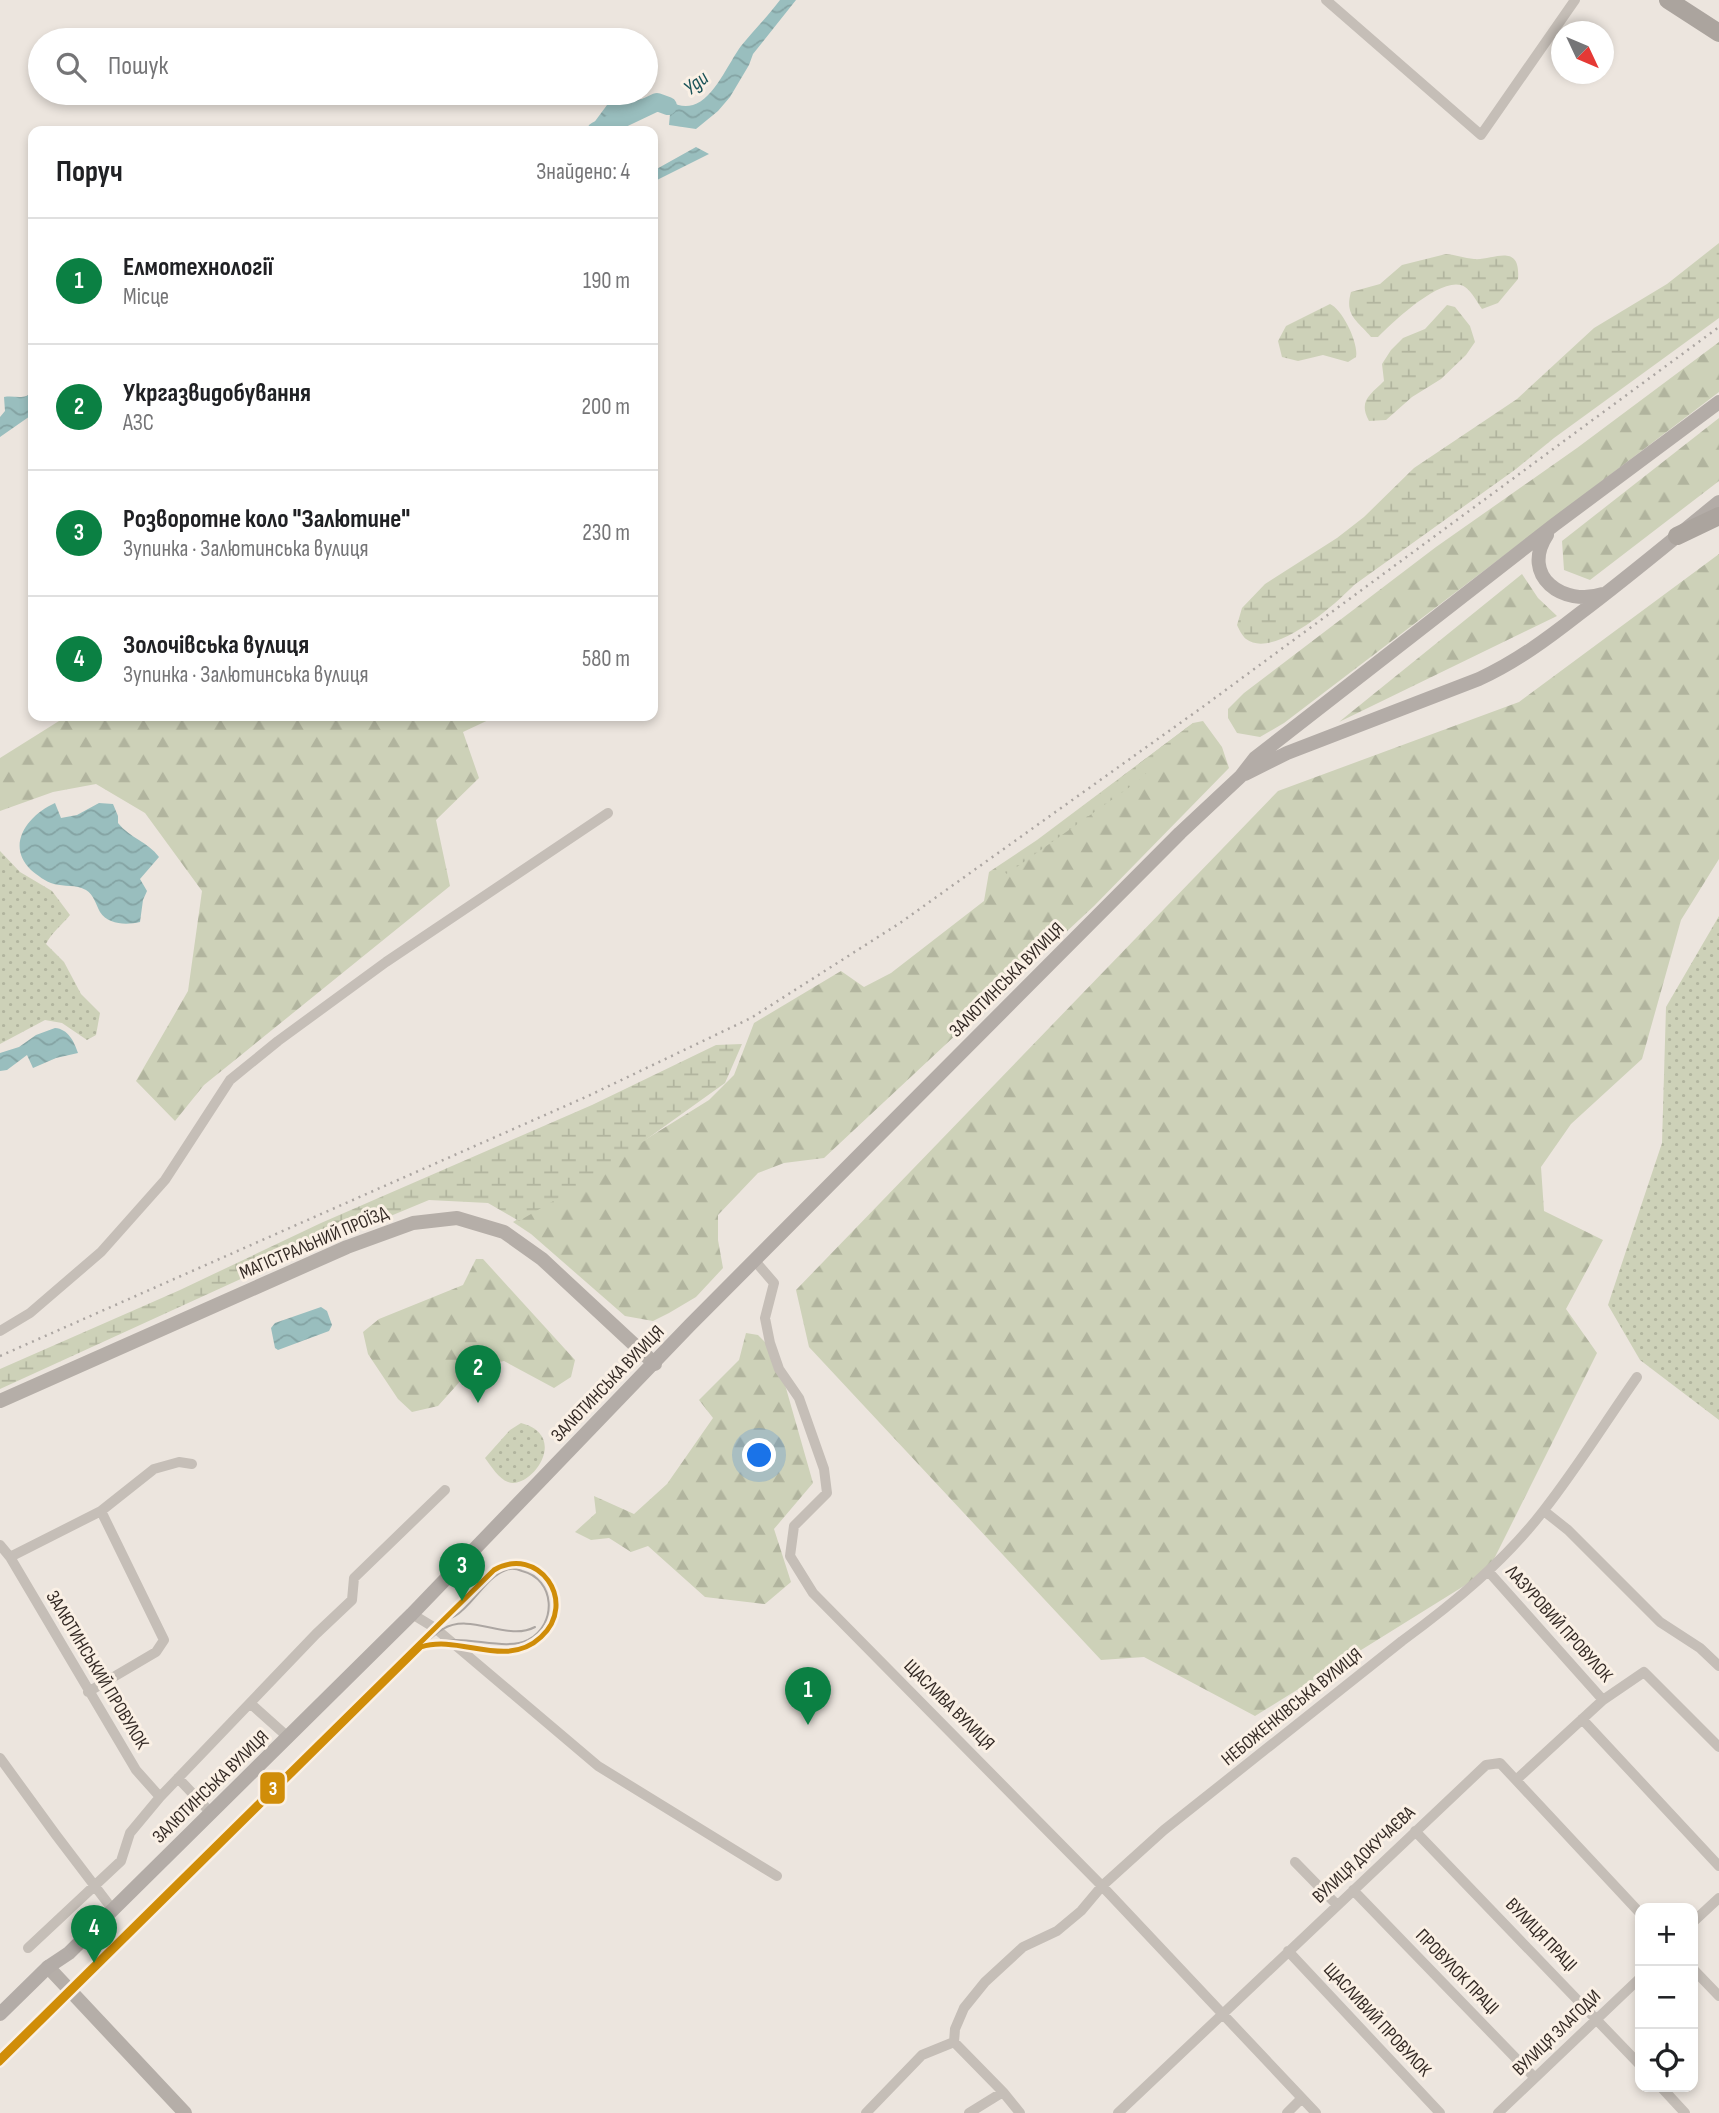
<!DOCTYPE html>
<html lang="uk">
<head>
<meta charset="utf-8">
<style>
  body { margin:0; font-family:"Sofia Sans Condensed",sans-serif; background:#f6f6f6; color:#202124 }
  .controls { position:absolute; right:21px; bottom:21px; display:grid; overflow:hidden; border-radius:14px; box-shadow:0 4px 10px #0003 }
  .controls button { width:63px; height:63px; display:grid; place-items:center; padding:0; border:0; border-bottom:2px solid #e0e0e0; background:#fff; color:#202124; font:35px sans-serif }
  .compass { position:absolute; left:1551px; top:21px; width:63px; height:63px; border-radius:50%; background:#fff; box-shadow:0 4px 10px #0003; rotate:134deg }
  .you { position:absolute; left:760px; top:1456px; width:24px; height:24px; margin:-18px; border:5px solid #fff; border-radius:50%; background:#1a73e8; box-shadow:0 0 0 10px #1a73e833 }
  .badge { display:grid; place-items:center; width:46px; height:46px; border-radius:50%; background:#0b8043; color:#fff; font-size:23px; font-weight:700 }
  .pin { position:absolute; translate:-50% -58px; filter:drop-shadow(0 2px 4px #0008) }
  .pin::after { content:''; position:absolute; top:37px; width:24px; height:21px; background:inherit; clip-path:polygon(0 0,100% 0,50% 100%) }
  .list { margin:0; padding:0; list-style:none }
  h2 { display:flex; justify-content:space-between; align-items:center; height:91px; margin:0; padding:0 28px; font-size:30px }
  h2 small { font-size:23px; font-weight:400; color:#757577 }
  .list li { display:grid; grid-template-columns:46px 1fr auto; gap:21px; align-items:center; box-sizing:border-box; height:126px; padding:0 28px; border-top:2px solid #e0e0e0 }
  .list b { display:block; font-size:26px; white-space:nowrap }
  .list p { margin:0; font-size:23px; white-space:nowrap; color:#757577 }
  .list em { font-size:23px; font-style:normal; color:#757577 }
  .icon { flex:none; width:38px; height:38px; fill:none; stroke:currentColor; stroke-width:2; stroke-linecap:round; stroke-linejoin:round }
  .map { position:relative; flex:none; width:1719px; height:2113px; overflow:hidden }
  .search { position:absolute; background:#fff; box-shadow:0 4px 10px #0003; left:28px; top:28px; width:630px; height:77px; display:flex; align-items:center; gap:18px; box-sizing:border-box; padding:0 24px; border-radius:38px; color:#757577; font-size:26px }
  .panel { position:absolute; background:#fff; box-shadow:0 4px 10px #0003; left:28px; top:126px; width:630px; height:595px; border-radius:14px }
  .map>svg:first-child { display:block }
  .grass { fill:url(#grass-dots) }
  .forest { fill:url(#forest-firs) }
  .wetland { fill:url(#wetland-marsh) }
  .water { fill:url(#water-waves) }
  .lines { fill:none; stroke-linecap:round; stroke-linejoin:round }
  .river { stroke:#99bebe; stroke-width:18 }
  .street { stroke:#c5beb7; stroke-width:10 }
  .secondary { stroke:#b5aea8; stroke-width:14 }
  .primary { stroke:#b3aca7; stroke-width:14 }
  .highway { stroke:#aba49e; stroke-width:18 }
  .tram { stroke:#aca6a2; stroke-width:2 }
  .rail { stroke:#aca6a2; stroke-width:2.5; stroke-dasharray:2 5; stroke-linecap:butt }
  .tram-1-casing { stroke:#faf0e5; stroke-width:10 }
  .tram-1 { stroke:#d08d08; stroke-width:5 }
  .labels { text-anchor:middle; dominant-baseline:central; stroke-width:6; stroke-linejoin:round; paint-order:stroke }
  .street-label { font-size:19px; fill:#352b26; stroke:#faf0e5 }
  .water-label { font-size:21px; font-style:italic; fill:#1a5358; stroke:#faf0e5 }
  .line-badge { stroke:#faf0e5; stroke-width:2.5 }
  .badge-label { font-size:19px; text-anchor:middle; font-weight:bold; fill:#fff }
</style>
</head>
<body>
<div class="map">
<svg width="1719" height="2113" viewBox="0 0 1719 2113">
  <defs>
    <pattern id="grass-dots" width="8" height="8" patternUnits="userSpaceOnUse" patternTransform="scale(1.75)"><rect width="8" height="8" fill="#cdd1b8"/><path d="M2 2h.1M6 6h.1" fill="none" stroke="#b1b49e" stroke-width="1.8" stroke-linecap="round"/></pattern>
    <pattern id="forest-firs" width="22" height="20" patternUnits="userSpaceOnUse" patternTransform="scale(1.75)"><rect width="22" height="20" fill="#cdd1b8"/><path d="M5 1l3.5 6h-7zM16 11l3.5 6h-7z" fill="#b1b49e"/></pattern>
    <pattern id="wetland-marsh" width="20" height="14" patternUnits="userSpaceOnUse" patternTransform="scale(1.75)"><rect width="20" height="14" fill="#cdd1b8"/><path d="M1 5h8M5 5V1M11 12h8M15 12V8" fill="none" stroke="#b1b49e"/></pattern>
    <pattern id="water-waves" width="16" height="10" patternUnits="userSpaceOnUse" patternTransform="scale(1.75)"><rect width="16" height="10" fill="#99bebe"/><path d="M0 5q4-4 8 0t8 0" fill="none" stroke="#84a3a3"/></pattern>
  </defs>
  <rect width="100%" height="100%" fill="#ece5de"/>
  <path class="grass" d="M 0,851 L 20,872 L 52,891 L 70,915 C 62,925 52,932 46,944 L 64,962 L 81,994 L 100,1013 L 96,1035 L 87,1040 L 62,1023 L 45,1020 L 0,1044 Z
    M 1719,916 L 1719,1420 L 1640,1360 L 1608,1305 L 1662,1143 L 1666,1007 Z
    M 521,1423 C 571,1436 530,1491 508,1482 C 499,1479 491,1466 485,1458 L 510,1430 Z"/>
  <path class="forest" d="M 1719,342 L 1719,392 L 1284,723 L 1260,737 L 1237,733 L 1228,718 L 1228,709 L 1244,693 L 1436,547 L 1577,448 Z
    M 1719,418 L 1719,481 L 1590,580 L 1564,570 L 1562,541 Z
    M 1719,554 L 1719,859 L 1681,920 L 1642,1059 L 1571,1124 L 1541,1167 L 1544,1211 L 1603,1240 L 1566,1309 L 1597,1353 L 1488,1571 L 1255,1716 L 1144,1657 L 1101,1660 L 809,1347 L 796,1290 L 1278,791 L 1519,702 Z
    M 1522,574 L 1538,598 L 1557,616 L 1339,722 Z
    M 67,716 L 497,716 L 463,732 L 479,778 L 436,820 L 450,886 L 204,1085 L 175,1121 L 136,1081 L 188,991 L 202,891 L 145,813 L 96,784 L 53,792 L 0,811 L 0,758 Z
    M 1203,721 L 1222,747 L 1229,768 L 1094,906 L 824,1158 L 784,1163 L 758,1173 L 718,1215 L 718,1240 L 723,1268 L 696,1297 L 669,1313 L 653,1321 L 625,1316 L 531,1234 L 513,1222 L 709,1100 L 734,1075 L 754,1023 L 841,971 L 864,987 L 891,973 L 984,901 L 989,872 L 1037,840 L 1193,723 Z
    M 476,1259 L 483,1259 L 575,1360 L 571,1377 L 554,1388 L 504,1361 L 472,1368 L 438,1406 L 412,1412 L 398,1399 L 368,1354 L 363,1332 L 379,1319 L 463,1285 Z
    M 746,1333 L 758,1335 L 776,1353 L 813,1483 L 774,1529 L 791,1582 L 765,1604 L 705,1597 L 648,1546 L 631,1552 L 609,1538 L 591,1540 L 575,1532 L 596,1513 L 594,1496 L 634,1514 L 667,1484 L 713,1418 L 699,1400 L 739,1360 Z"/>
  <path class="wetland" d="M 1719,243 L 1719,318 L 1554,438 L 1516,469 L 1354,585 C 1336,604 1273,660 1246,639 C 1242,636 1239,629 1237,625 L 1242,608 L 1265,584 L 1337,538 L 1364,517 L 1414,468 L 1517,399 L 1594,328 L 1667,284 Z
    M 1446,254 C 1456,255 1464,258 1474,259 C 1492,261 1521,241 1518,279 L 1498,303 L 1482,309 C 1477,302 1472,292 1465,287 C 1444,273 1393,322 1378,337 L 1371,337 C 1358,321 1344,316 1351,292 L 1380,284 L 1402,265 Z
    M 1330,304 C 1342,309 1359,343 1356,357 L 1348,362 L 1323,355 L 1298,361 L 1282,357 L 1278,341 L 1286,326 Z
    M 1447,305 L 1455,307 L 1470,326 L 1475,342 L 1466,355 L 1441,379 L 1412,397 L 1386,420 L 1369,421 C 1358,401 1370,395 1384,381 L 1382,364 L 1391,350 L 1403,338 L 1425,329 Z
    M 1193,723 L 1195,730 L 1134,784 L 1007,874 L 1003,871 L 1004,866 Z
    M 742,1044 L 725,1083 L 591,1179 L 519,1221 L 488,1203 L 429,1200 L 258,1271 L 0,1389 L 0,1369 L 180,1290 L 321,1223 L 592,1105 L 716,1045 Z"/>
  <path class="water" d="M 780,0 L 796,0 L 753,54 L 749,65 L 730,97 L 718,111 L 696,129 L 669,125 L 670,114 C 665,111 660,106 654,105 C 636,103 622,120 604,120 C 601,131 592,131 582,131 L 593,124 L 607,105 L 622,104 L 658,95 C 670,101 679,109 693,105 C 714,99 729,62 741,46 C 754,30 768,16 780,0 Z
    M 696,147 L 709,154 L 653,182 L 653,171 Z
    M 33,391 L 33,414 L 0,437 L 0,417 L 5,411 L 4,397 C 16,395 24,401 33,391 Z
    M 55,803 L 61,818 L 77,815 L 99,803 L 113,804 L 118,816 L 118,823 C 130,838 148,842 159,857 L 140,879 L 147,891 L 143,900 L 140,922 C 127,925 108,925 100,912 C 96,905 94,895 86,890 C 76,884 64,887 54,884 C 46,882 37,875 31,870 C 5,845 28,815 55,803 Z
    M 55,1028 C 68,1029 74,1041 78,1053 L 56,1058 L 33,1068 L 27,1055 L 7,1070 L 0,1071 L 0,1053 L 19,1047 L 36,1035 Z
    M 321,1307 L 327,1311 L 332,1325 L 329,1331 L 278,1350 L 275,1348 L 271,1328 L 275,1323 Z"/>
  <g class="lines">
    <path class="river" d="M 596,131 L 657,102 L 668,106"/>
    <path class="street" d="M 1326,0 L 1481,135 L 1575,0
      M 755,1261 L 774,1283 L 765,1318 L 770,1343 L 779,1369 L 799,1398 L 824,1469 L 827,1493 L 794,1526 L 790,1556 L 813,1593 L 1102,1886 L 1316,2113
      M 0,1331 L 30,1313 L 101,1252 L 165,1180 L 230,1080 L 278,1041 L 386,962 L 608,813
      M 1544,1511 L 1568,1530 L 1660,1622 L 1700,1648 L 1719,1666
      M 0,1545 L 10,1557 L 136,1770 L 160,1797
      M 10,1557 L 101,1511 L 154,1469 L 179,1462 L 192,1464
      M 1488,1571 L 1603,1700
      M 412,1614 L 435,1628 L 598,1766 L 777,1876
      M 88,1692 L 156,1652 L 164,1640 L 101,1511
      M 251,1704 L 289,1738
      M 1582,1719 L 1719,1866
      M 0,1758 L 56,1835 L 113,1910
      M 178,1778 L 211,1813
      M 1516,1780 L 1603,1700 L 1644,1672 L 1719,1747
      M 1415,1831 L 1640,2065
      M 1295,1862 L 1337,1905
      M 1353,1890 L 1535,2078
      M 1693,1922 L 1719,1898
      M 28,1948 L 121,1861 L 130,1833 L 160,1797 L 316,1634 L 352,1600 L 354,1578 L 445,1490
      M 1288,1951 L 1440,2113
      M 1693,1969 L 1719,1996
      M 954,2042 L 955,2029 L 964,2008 L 985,1982 L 1023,1947 L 1057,1931 L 1081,1911 L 1102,1886 L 1164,1830 L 1402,1641 C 1454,1603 1505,1561 1544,1510 C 1577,1468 1606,1421 1637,1377
      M 954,2042 L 1003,2092 L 1020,2113
      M 1661,2087 L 1685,2113
      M 866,2113 L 922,2055 L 954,2042
      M 969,2113 L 1003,2092
      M 1118,2113 L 1486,1765 L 1500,1763 L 1640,1913
      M 1287,2113 L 1302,2098
      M 1498,2113 L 1640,1978"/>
    <path class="secondary" d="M 0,1401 L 347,1247 L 413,1223 L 457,1218 L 504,1232 L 542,1259 L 655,1364
      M 48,1967 L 185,2113"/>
    <path class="primary" d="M 1547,535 C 1520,576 1563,607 1603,594
      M 1245,774 L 1287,753 L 1479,679 C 1516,662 1547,639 1579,614 C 1627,578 1672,540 1719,502
      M 0,2014 L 48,1967 L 69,1953 L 412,1614 L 690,1325 L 1180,833 L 1241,776 L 1255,758 L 1554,525 L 1719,402"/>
    <path class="highway" d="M 1668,0 L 1719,33
      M 1677,536 L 1719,516"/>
    <path class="tram" d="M 433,1643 C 462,1633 504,1652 528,1640 C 558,1624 555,1579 522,1571 C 517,1569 511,1568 506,1570 C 487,1576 472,1606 455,1616 C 450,1619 445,1621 440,1622
      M 421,1647 C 428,1641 435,1633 443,1629 C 471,1612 507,1642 535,1627"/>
    <path class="rail" d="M 0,1356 L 588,1096 L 751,1018 L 900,923 L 1204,706 L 1719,327"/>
    <defs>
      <path id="tram-1" d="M 0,2057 L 494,1570 C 538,1544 579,1602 541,1637 C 506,1670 460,1634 421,1647 L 0,2063"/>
    </defs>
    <use href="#tram-1" class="tram-1-casing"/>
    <use href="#tram-1" class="tram-1"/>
  </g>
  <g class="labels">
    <g class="street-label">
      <text transform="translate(1007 980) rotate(-45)">ЗАЛЮТИНСЬКА ВУЛИЦЯ</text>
      <text transform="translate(314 1243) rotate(-23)">МАГІСТРАЛЬНИЙ ПРОЇЗД</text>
      <text transform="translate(608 1384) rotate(-46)">ЗАЛЮТИНСЬКА ВУЛИЦЯ</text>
      <text transform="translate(1559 1624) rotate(48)">ЛАЗУРОВИЙ ПРОВУЛОК</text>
      <text transform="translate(97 1670) rotate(59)">ЗАЛЮТИНСЬКИЙ ПРОВУЛОК</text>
      <text transform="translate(949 1705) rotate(45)">ЩАСЛИВА ВУЛИЦЯ</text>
      <text transform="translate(1292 1707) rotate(-39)">НЕБОЖЕНКІВСЬКА ВУЛИЦЯ</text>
      <text transform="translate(211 1787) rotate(-44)">ЗАЛЮТИНСЬКА ВУЛИЦЯ</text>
      <text transform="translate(1364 1855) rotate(-43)">ВУЛИЦЯ ДОКУЧАЄВА</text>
      <text transform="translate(1541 1935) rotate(46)">ВУЛИЦЯ ПРАЦІ</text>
      <text transform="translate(1457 1972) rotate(46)">ПРОВУЛОК ПРАЦІ</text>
      <text transform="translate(1377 2020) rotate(47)">ЩАСЛИВИЙ ПРОВУЛОК</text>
      <text transform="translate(1557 2033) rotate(-44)">ВУЛИЦЯ ЗЛАГОДИ</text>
    </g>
    <g class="water-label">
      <text transform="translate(696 83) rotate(-38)">Уди</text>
    </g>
  </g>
  <rect class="line-badge" x="259" y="1771" width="27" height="34" rx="7" fill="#d08d08"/>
  <g class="badge-label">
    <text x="273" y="1795">3</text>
  </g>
</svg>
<div class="controls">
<button>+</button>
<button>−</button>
<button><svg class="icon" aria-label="locate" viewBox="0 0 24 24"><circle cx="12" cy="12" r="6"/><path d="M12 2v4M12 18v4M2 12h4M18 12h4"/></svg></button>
</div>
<svg class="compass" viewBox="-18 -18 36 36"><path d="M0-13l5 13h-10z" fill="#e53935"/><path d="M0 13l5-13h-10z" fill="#757577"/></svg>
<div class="you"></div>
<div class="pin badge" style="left:808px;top:1725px">1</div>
<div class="pin badge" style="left:478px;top:1403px">2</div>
<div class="pin badge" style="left:462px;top:1601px">3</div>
<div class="pin badge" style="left:94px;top:1963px">4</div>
<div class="search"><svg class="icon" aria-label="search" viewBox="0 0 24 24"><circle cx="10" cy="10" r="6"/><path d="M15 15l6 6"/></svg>Пошук</div>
<section class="panel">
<h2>Поруч<small>Знайдено: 4</small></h2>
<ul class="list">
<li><span class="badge">1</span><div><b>Елмотехнології</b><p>Місце</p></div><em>190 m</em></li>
<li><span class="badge">2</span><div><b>Укргазвидобування</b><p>АЗС</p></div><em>200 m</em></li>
<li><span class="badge">3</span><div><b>Розворотне коло &quot;Залютине&quot;</b><p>Зупинка · Залютинська вулиця</p></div><em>230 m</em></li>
<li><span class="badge">4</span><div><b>Золочівська вулиця</b><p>Зупинка · Залютинська вулиця</p></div><em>580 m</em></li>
</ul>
</section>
</div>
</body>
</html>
